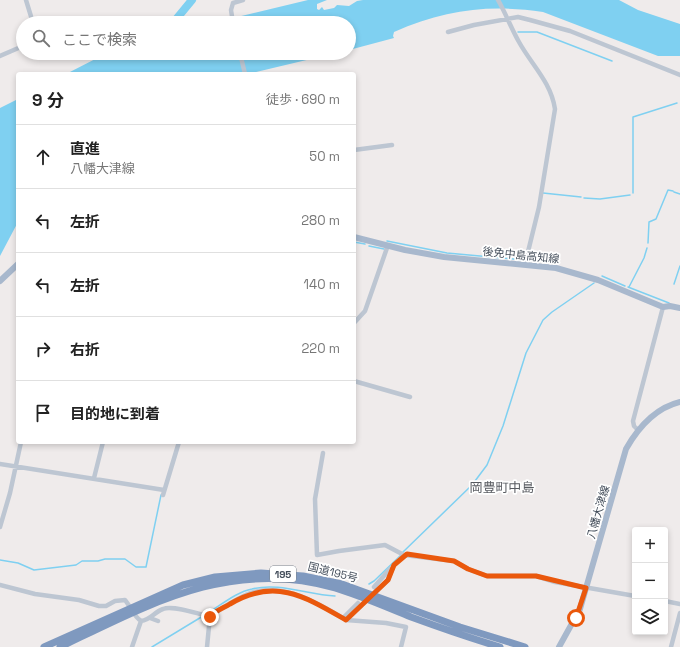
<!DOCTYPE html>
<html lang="ja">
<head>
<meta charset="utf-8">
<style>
  body { margin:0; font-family:"Space Grotesk","Noto Sans JP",sans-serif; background:#f2f2f2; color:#222 }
  .controls { position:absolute; right:12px; bottom:12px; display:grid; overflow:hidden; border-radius:4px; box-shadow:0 2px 6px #0003 }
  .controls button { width:36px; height:36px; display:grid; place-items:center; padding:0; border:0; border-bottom:1px solid #e0e0e0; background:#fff; color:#222; font:20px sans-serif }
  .stop { position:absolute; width:12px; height:12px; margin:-9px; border:3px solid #ea580c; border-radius:50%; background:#fff }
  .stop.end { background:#ea580c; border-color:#fff; box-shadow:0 1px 4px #0008 }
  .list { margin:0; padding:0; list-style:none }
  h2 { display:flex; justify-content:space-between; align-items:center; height:52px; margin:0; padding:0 16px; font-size:17px }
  h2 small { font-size:13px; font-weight:400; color:#767676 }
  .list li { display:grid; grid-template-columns:26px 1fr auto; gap:12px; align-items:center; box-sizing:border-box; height:64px; padding:0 16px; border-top:1px solid #e0e0e0 }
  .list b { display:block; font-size:15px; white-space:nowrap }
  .list p { margin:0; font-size:13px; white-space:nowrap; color:#767676 }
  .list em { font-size:13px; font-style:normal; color:#767676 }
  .icon { flex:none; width:22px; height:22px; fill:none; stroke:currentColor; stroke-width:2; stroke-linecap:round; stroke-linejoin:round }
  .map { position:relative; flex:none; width:680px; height:647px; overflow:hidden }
  .search { position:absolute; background:#fff; box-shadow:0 2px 6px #0003; left:16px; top:16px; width:340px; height:44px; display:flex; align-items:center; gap:10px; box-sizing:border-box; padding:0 14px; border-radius:22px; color:#767676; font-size:15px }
  .panel { position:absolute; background:#fff; box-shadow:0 2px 6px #0003; left:16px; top:72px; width:340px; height:372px; border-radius:4px }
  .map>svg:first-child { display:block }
  .water { fill:#7fd0f1 }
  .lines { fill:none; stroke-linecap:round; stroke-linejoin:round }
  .stream { stroke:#7fd0f1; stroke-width:1.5 }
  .river { stroke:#7fd0f1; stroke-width:8 }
  .minor { stroke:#bdc6d2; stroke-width:4.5 }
  .major { stroke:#a8b8cd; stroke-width:6 }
  .highway { stroke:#7f99bf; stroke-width:7 }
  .route { stroke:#ea580c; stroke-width:5 }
  .labels { text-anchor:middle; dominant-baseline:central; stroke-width:3.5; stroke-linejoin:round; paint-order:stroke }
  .shield { fill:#fff; stroke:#7b828c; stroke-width:1 }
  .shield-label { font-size:10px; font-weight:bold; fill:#434d5a }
  .street-label { font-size:11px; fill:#434d5a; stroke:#fff }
  .quarter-label { font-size:13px; fill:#585b61; stroke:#fff }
</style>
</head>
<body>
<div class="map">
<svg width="680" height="647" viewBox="0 0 680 647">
  <rect width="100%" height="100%" fill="#efebeb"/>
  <path class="water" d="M 308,0 L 327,0 L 317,4 L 317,9 L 319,10 L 322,7 L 324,10 L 334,8 L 337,5 L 349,6 L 357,1 L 363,0 L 619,0 L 638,10 L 680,24 L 680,56 L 658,56 L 543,12 C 488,4 445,10 394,32 L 393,36 L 394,38 L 349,50 L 349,23 L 212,23 Z
    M 107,53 L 336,53 L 248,74 L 66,74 Z
    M 18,99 L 18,222 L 0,256 L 0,108 Z"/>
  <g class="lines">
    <path class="stream" d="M 518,32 L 537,32 L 612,61
      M 674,192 L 680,194
      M 543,193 L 581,197
      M 633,193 L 633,117 L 677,103
      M 584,198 L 600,199 L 630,195
      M 387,241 L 447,253 L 524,260
      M 354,242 L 365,244
      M 648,243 L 649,222 L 656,219 L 668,190 L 673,191
      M 369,246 L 384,249
      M 602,276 L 625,286
      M 674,284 L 680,266
      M 628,287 L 669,303
      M 629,287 L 644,258 L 647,248
      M 403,552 L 472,485 L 487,465 L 503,426 L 526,353 L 543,320 L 552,312 L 594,283
      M 0,560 L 18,563 L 34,570 L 76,565 L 82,561 L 98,561 L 105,559 L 125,559 L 136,567 L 146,567 L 161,495
      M 369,584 L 374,581 L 401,555
      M 206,614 C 220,606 236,592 252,589 C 279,582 308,595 335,596
      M 152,647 L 203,616"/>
    <path class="river" d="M 173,23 L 192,0"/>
    <path class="minor" d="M 26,0 L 33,23
      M 498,0 C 506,14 511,28 519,42 C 531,64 551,82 555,109 L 539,207 L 525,264
      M 233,3 L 243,0
      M 233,23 L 231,10 L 233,3
      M 448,32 L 474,25 L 518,17 L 530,20 L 570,31 L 680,75
      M 240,53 L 245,74
      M 0,56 L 23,46
      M 354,150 L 392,145
      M 354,323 L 365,311 L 388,245
      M 354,381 L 410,397
      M 638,430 L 634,426 L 633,421 L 663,307
      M 323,453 L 315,499 L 317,555 L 339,551 L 385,545 L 404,555
      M 0,464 L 164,490
      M 94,478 L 103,442
      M 163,495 L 179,442
      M 0,527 L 10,493 L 21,442
      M 0,585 L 35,594 L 79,600 L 99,606 L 106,606 L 115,601 L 125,600 C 131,607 134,617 141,621 C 151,620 154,612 163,609 C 173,605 199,614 210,617
      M 374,587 L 390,569
      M 665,601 L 680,604
      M 150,618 L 158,621
      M 343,618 L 358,603
      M 346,620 L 386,623 L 406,627 L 401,647
      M 132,647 L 141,621
      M 207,647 L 210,616 C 223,608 236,598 251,593 C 284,582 319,604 346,620 L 388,580 L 394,565 L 404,555 L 454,561 L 468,569 L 487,576 L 536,576 L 555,582 L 635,596
      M 671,647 L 680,613"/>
    <path class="major" d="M 354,237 L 405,250 L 444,257 L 556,268 L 598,280 L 663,307 L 670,306 L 680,308
      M 0,281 L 18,264
      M 559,647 L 580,609 L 626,449 C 638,428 655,408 680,402"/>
    <path class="highway" d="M 44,647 L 183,585 L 215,577 L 261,573 L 303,576 L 342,584 L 460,627 L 525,647
      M 60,647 C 150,604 231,558 335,588 C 361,596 386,607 411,617 C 441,628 470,638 500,647"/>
  </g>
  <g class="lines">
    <path class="route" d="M 210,617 C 214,611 224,608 230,604 C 275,577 306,597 346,620 L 388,580 L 394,565 L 407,554 L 454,561 L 468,569 L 487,576 L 536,576 L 586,588 L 576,618"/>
  </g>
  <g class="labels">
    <rect class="shield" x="270" y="566" width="26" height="16" rx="3"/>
    <g class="shield-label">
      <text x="283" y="574">195</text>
    </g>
    <g class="street-label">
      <text transform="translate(521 255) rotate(6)">後免中島高知線</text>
      <text transform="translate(598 512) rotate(-74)">八幡大津線</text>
      <text transform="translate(333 572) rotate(14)">国道195号</text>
    </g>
    <g class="quarter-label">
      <text x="502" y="487">岡豊町中島</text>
    </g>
  </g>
</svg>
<div class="controls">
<button>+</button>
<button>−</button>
<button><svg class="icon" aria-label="layers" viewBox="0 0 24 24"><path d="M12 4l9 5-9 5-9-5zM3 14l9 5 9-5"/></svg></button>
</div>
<div class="stop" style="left:576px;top:618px"></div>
<div class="stop end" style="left:210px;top:617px"></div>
<div class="search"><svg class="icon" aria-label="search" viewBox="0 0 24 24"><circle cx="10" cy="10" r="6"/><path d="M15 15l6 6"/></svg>ここで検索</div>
<section class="panel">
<h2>9 分<small>徒歩 · 690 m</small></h2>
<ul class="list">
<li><svg class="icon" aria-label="ahead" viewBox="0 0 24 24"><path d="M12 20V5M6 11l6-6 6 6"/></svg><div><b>直進</b><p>八幡大津線</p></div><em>50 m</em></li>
<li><svg class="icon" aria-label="left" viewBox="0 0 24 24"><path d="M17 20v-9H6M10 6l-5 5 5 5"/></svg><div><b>左折</b></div><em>280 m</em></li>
<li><svg class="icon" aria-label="left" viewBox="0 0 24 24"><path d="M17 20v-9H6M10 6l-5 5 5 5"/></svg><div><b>左折</b></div><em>140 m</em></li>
<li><svg class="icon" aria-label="right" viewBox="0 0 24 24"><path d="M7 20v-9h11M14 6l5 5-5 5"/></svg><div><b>右折</b></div><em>220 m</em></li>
<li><svg class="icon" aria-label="arrive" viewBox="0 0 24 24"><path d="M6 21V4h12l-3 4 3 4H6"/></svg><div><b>目的地に到着</b></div></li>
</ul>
</section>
</div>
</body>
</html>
